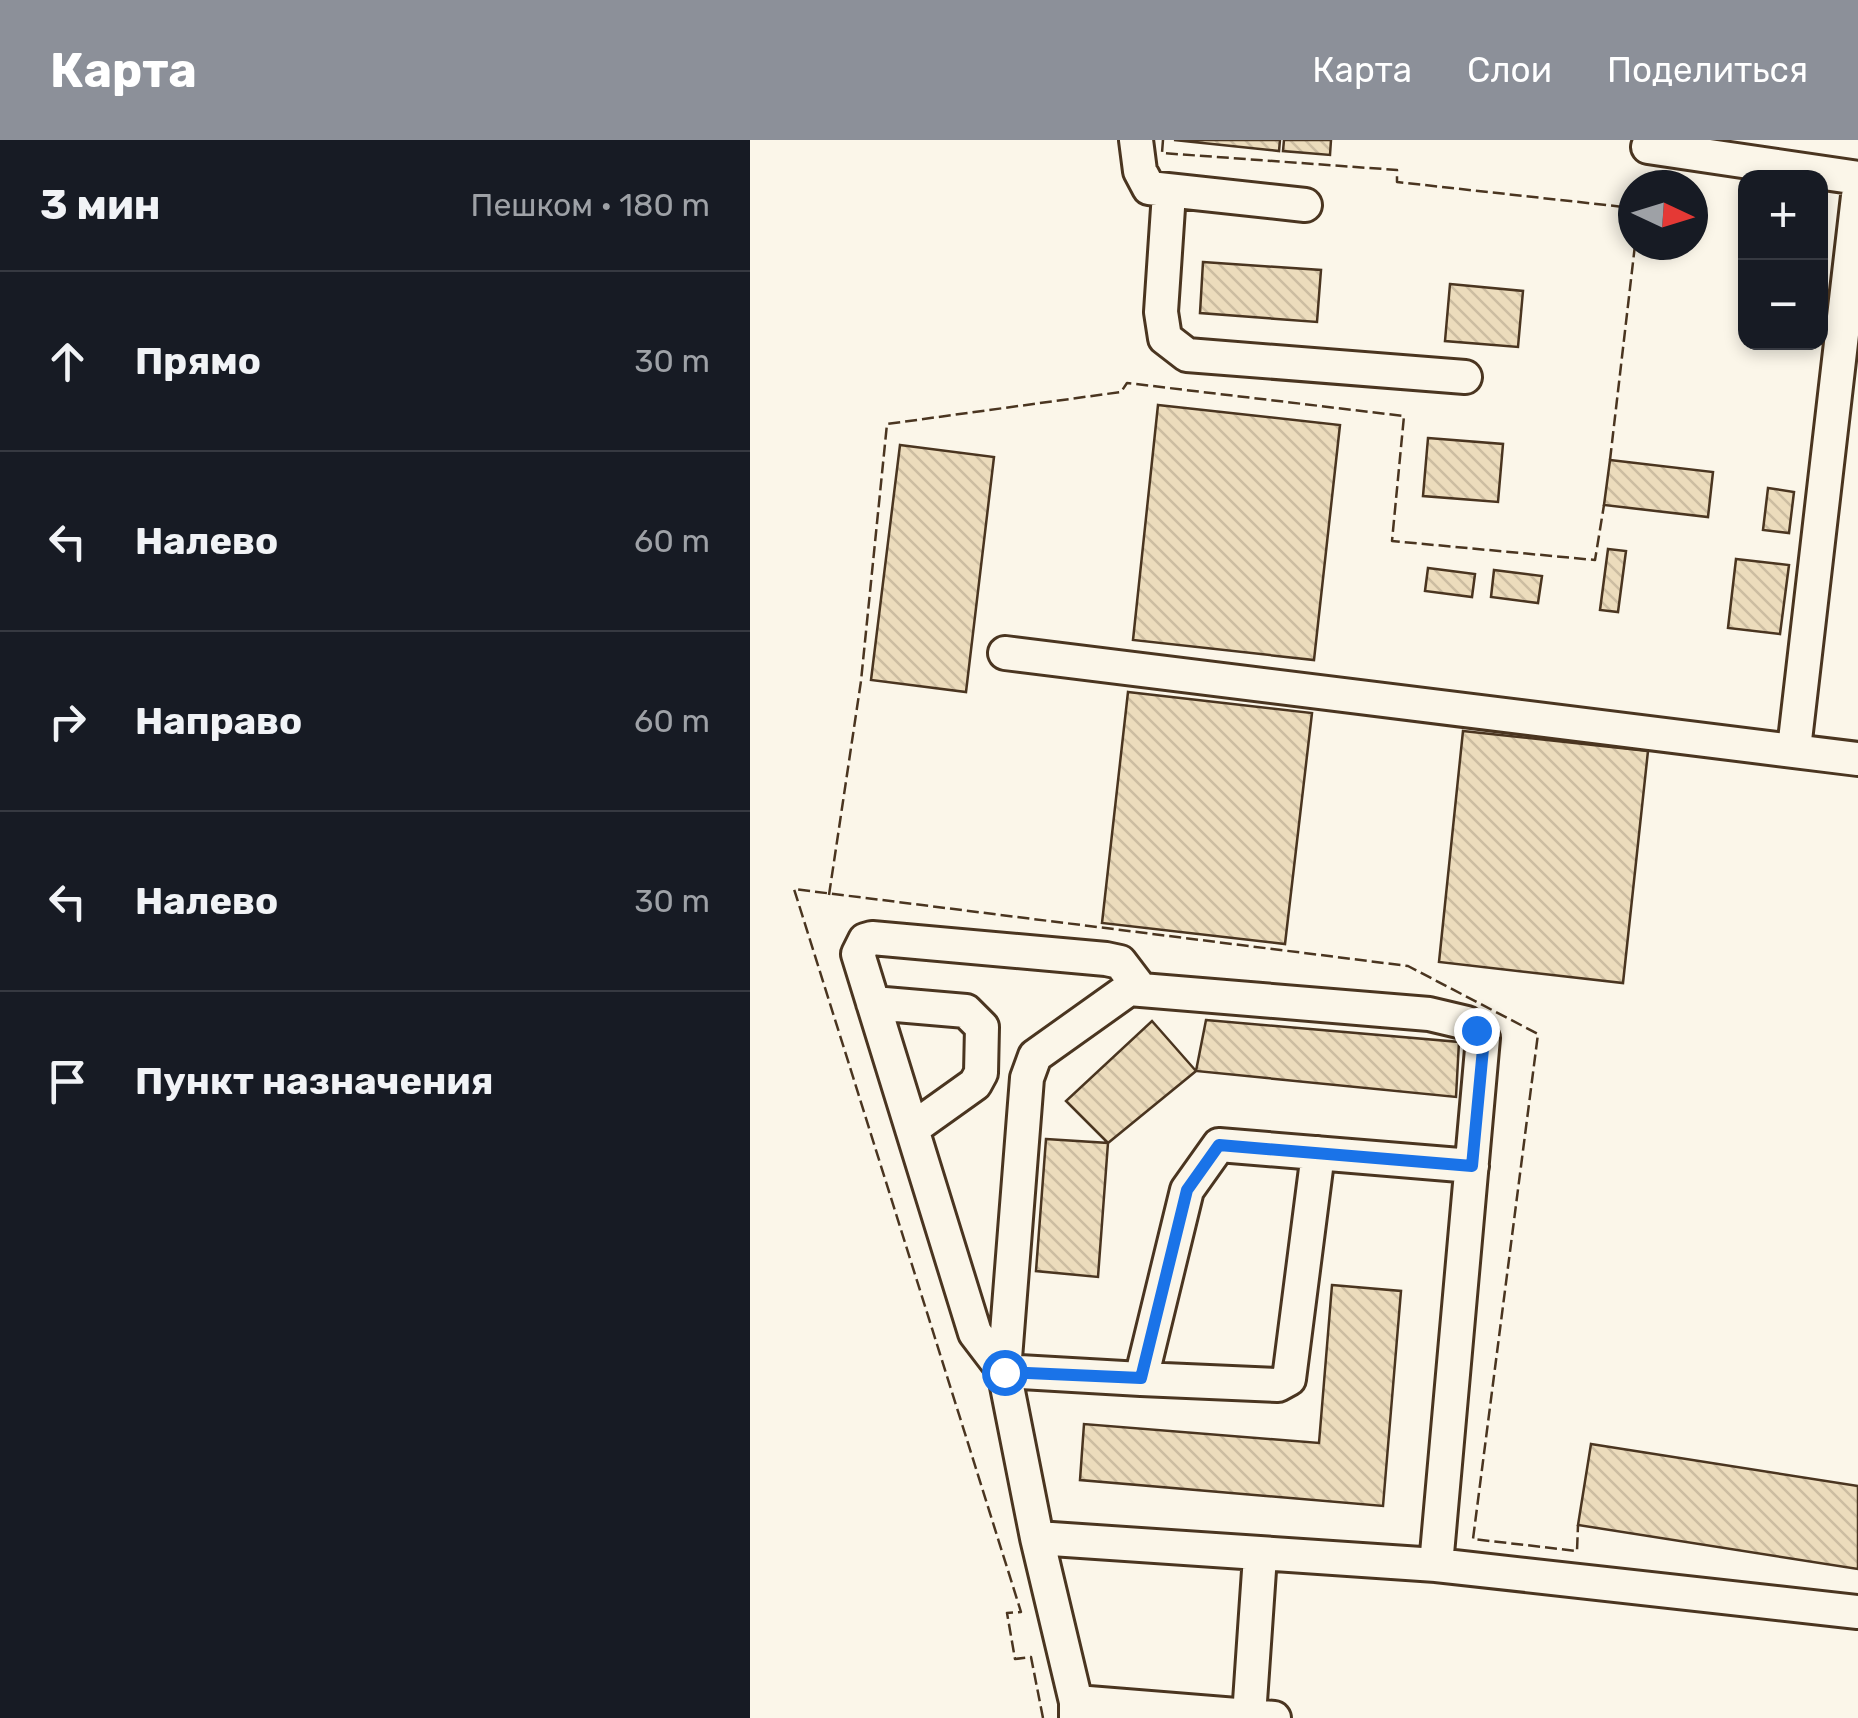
<!DOCTYPE html>
<html lang="ru">
<head>
<meta charset="utf-8">
<style>
  body { margin:0; font-family:Rubik,sans-serif; background:#242831; color:#f1f3f6 }
  .controls { position:absolute; right:30px; top:30px; display:grid; overflow:hidden; border-radius:20px; box-shadow:0 5px 15px #0003 }
  .controls button { width:90px; height:90px; display:grid; place-items:center; padding:0; border:0; border-bottom:2px solid #363941; background:#171b24; color:#f1f3f6; font:50px sans-serif }
  .compass { position:absolute; left:868px; top:30px; width:90px; height:90px; border-radius:50%; background:#171b24; box-shadow:0 5px 15px #0003; rotate:94deg }
  .stop { position:absolute; width:30px; height:30px; margin:-22px; border:8px solid #1a73e8; border-radius:50%; background:#fff }
  .stop.end { background:#1a73e8; border-color:#fff; box-shadow:0 2px 10px #0008 }
  .list { margin:0; padding:0; list-style:none }
  h2 { display:flex; justify-content:space-between; align-items:center; height:130px; margin:0; padding:0 40px; font-size:42px }
  h2 small { font-size:32px; font-weight:400; color:#9ea1a6 }
  .list li { display:grid; grid-template-columns:65px 1fr auto; gap:30px; align-items:center; box-sizing:border-box; height:180px; padding:0 40px; border-top:2px solid #363941 }
  .list b { display:block; font-size:38px; white-space:nowrap }
  .list em { font-size:32px; font-style:normal; color:#9ea1a6 }
  .icon { flex:none; width:55px; height:55px; fill:none; stroke:currentColor; stroke-width:2; stroke-linecap:round; stroke-linejoin:round }
  .map { position:relative; flex:none; width:1108px; height:1578px; overflow:hidden }
  header { display:flex; align-items:center; gap:60px; box-sizing:border-box; height:140px; padding:0 50px; background:#8c9099; color:#fff }
  header strong { font-size:48px }
  nav { display:flex; gap:55px; margin-inline-start:auto; font-size:35px }
  main { display:flex }
  aside { flex:1; background:#171b24 }
  .map>svg:first-child { display:block }
  .building { fill:url(#building-back-hatch); stroke:#4a3520; stroke-width:2.5 }
  .lines { fill:none; stroke-linecap:round; stroke-linejoin:round }
  .minor-casing { stroke:#4a3520; stroke-width:38 }
  .minor { stroke:#fbf6e9; stroke-width:32 }
  .fence { stroke:#4a3520; stroke-width:2.5; stroke-dasharray:12 5; stroke-linecap:butt }
  .route { stroke:#1a73e8; stroke-width:12 }
</style>
</head>
<body>
<header>
<strong>Карта</strong>
<nav><a>Карта</a><a>Слои</a><a>Поделиться</a></nav>
</header>
<main>
<aside>
<h2>3 мин<small>Пешком · 180 m</small></h2>
<ul class="list">
<li><svg class="icon" aria-label="ahead" viewBox="0 0 24 24"><path d="M12 20V5M6 11l6-6 6 6"/></svg><div><b>Прямо</b></div><em>30 m</em></li>
<li><svg class="icon" aria-label="left" viewBox="0 0 24 24"><path d="M17 20v-9H6M10 6l-5 5 5 5"/></svg><div><b>Налево</b></div><em>60 m</em></li>
<li><svg class="icon" aria-label="right" viewBox="0 0 24 24"><path d="M7 20v-9h11M14 6l5 5-5 5"/></svg><div><b>Направо</b></div><em>60 m</em></li>
<li><svg class="icon" aria-label="left" viewBox="0 0 24 24"><path d="M17 20v-9H6M10 6l-5 5 5 5"/></svg><div><b>Налево</b></div><em>30 m</em></li>
<li><svg class="icon" aria-label="arrive" viewBox="0 0 24 24"><path d="M6 21V4h12l-3 4 3 4H6"/></svg><div><b>Пункт назначения</b></div></li>
</ul>
</aside>
<div class="map">
<svg width="1108" height="1578" viewBox="0 0 1108 1578">
  <defs>
    <pattern id="building-back-hatch" width="6" height="6" patternUnits="userSpaceOnUse" patternTransform="scale(2.5)"><rect width="6" height="6" fill="#ecdcbc"/><path d="M-1 5l2 2M0 0l6 6M5-1l2 2" fill="none" stroke="#ccbda1"/></pattern>
  </defs>
  <rect width="100%" height="100%" fill="#fbf6e9"/>
  <path class="building" d="M 424,0 L 530,0 L 529,11 Z
    M 534,0 L 581,0 L 580,15 L 533,11 Z
    M 453,122 L 571,130 L 567,182 L 450,173 Z
    M 700,144 L 773,151 L 768,207 L 695,201 Z
    M 408,265 L 590,285 L 564,520 L 383,500 Z
    M 678,298 L 753,304 L 748,362 L 673,356 Z
    M 150,305 L 244,317 L 216,552 L 121,540 Z
    M 860,320 L 963,332 L 958,377 L 854,365 Z
    M 1018,348 L 1044,352 L 1039,393 L 1013,390 Z
    M 858,409 L 876,411 L 868,472 L 850,470 Z
    M 986,419 L 1039,425 L 1030,494 L 978,488 Z
    M 678,428 L 725,434 L 722,457 L 675,451 Z
    M 744,430 L 792,436 L 788,463 L 741,457 Z
    M 378,552 L 562,573 L 535,804 L 352,783 Z
    M 713,591 L 898,611 L 873,843 L 689,822 Z
    M 456,880 L 709,902 L 706,957 L 446,931 Z
    M 402,881 L 446,931 L 358,1003 L 316,961 Z
    M 296,999 L 358,1003 L 348,1137 L 286,1131 Z
    M 582,1145 L 651,1151 L 633,1366 L 330,1340 L 334,1284 L 569,1303 Z
    M 841,1304 L 1108,1346 L 1108,1429 L 828,1385 Z"/>
  <g class="lines">
    <defs>
      <path id="minor" d="M 386,0 L 390,31 L 399,48 L 555,65
        M 898,7 L 1108,38
        M 419,53 L 411,172 L 415,198 L 437,215 L 715,237
        M 255,513 L 1108,619
        M 1044,609 L 1108,56
        M 389,847 L 370,822 L 356,819 L 122,798 L 115,800 L 108,814 L 225,1193 L 254,1231 L 391,1239
        M 123,863 L 216,871 L 232,887 L 231,933 L 225,944 L 162,989
        M 568,1013 L 539,1239 L 528,1245 L 391,1239 L 437,1050 L 469,1005 L 722,1026
        M 287,1398 L 326,1562
        M 686,1425 L 733,898 L 717,883 L 679,874 L 379,849 L 285,916 L 277,938 L 254,1231 L 287,1398 L 686,1425 L 1108,1472
        M 499,1576 L 510,1416
        M 326,1578 L 326,1562 L 524,1578"/>
    </defs>
    <use href="#minor" class="minor-casing"/>
    <use href="#minor" class="minor"/>
    <path class="fence" d="M 413,0 L 412,13 L 647,30 L 647,42 L 883,68
      M 860,320 L 885,105
      M 79,755 L 111,541 L 137,284 L 371,252 L 377,243 L 654,276 L 642,401 L 845,420 L 854,365
      M 293,1578 L 281,1517 L 265,1519 L 257,1473 L 271,1472 L 44,749 L 658,826 L 788,894 L 723,1399 L 827,1411 L 828,1385"/>
  </g>
  <g class="lines">
    <path class="route" d="M 254,1232 L 391,1238 L 437,1050 L 469,1005 L 722,1026 L 734,898 L 726,890"/>
  </g>
</svg>
<div class="controls">
<button>+</button>
<button>−</button>
</div>
<svg class="compass" viewBox="-18 -18 36 36"><path d="M0-13l5 13h-10z" fill="#e53935"/><path d="M0 13l5-13h-10z" fill="#9ea1a6"/></svg>
<div class="stop" style="left:254px;top:1232px"></div>
<div class="stop end" style="left:726px;top:890px"></div>
</div>
</main>
</body>
</html>
